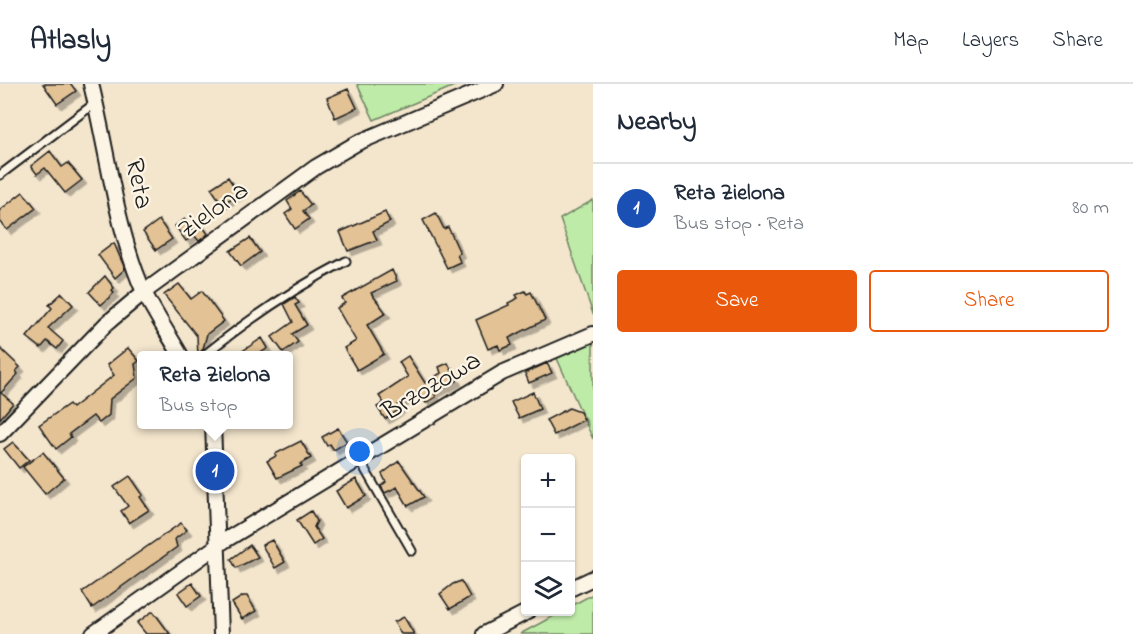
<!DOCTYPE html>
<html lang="en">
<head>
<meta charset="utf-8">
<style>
  body { margin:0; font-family:"Indie Flower",sans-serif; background:#f6f6f7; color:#1f2937 }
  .controls { position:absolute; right:18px; bottom:18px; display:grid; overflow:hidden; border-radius:6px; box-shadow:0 2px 4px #0004 }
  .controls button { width:54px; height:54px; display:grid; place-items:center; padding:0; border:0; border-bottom:2px solid #e0e1e3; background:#fff; color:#1f2937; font:30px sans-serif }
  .you { position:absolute; left:360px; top:368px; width:21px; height:21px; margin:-15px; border:4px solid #fff; border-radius:50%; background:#1a73e8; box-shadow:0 0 0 9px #1a73e833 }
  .badge { display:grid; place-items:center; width:39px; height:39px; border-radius:50%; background:#ea580c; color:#fff; font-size:20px; font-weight:700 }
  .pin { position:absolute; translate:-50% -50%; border:3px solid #fff; box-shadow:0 2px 6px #0006 }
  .popup { position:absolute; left:137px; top:267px; width:156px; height:78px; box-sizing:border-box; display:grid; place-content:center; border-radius:6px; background:#fff; filter:drop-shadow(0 2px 4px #0005); font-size:20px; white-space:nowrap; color:#747a83 }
  .popup b { font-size:22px; color:#1f2937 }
  .popup::after { content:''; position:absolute; left:50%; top:100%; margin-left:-12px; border:12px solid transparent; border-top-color:#fff }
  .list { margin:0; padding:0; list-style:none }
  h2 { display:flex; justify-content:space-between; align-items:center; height:78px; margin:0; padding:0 24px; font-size:26px }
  h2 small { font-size:20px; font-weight:400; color:#747a83 }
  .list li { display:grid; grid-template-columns:39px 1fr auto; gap:18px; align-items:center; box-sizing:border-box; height:90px; padding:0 24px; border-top:2px solid #e0e1e3 }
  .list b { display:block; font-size:22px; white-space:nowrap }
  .list p { margin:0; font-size:20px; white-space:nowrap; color:#747a83 }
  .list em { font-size:20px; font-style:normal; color:#747a83 }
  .actions { display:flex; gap:12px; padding:18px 24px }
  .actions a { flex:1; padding:14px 0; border:2px solid #ea580c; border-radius:6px; text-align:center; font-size:21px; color:#ea580c }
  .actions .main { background:#ea580c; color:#fff }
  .icon { flex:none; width:33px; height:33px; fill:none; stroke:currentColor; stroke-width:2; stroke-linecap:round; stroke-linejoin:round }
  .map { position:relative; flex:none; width:593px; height:550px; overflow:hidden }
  header { display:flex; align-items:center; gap:36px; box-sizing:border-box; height:84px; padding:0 30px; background:#fff; border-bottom:2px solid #e0e1e3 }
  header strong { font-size:28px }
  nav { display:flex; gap:33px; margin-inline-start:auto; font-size:21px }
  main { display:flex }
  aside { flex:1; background:#fff }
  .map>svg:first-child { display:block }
  .green { fill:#bfeba8; stroke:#6e8462; stroke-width:1.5 }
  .building { fill:#e3c295; stroke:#1c1c1c; stroke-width:1.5; filter:url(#shadow) }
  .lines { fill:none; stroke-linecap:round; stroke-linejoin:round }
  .lane-casing { stroke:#1c1c1c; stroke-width:11 }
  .street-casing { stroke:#1c1c1c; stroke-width:18 }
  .lane { stroke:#fcf5e5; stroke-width:7 }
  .street { stroke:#fcf5e5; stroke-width:14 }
  .labels { text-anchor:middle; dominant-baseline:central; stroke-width:4.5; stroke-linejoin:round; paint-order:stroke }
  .street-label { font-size:27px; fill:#1c1c1c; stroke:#fcf5e5 }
</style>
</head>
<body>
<header>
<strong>Atlasly</strong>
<nav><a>Map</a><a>Layers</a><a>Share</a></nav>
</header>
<main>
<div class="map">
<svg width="593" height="550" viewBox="0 0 593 550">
  <defs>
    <filter id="shadow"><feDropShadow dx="4.5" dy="4.5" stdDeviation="0" flood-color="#0004"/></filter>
  </defs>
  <rect width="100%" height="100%" fill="#f4e6cd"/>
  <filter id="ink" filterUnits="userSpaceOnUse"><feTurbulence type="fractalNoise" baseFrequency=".0167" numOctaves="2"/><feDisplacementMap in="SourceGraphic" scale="12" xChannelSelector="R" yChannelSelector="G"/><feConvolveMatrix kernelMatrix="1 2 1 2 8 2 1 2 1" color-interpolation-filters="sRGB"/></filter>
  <g filter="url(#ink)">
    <path class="green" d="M 357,0 L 459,0 L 374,36 Z
      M 593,116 L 593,230 L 560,135 Z
      M 593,255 L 593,355 L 555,270 Z
      M 593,510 L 593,550 L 520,550 L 561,528 L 570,528 L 571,522 Z"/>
    <path class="building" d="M 43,0 L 71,0 L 76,7 L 57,20 Z
      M 348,5 L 357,24 L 335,34 L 327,14 Z
      M 50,67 L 62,83 L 68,79 L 82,96 L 65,109 L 45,84 L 37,90 L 31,82 Z
      M 228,93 L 239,110 L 222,120 L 211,104 Z
      M 300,107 L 311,121 L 303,127 L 309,135 L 295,145 L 285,130 L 292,125 L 287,117 Z
      M 23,108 L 36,124 L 7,146 L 0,137 L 0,126 Z
      M 385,128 L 390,138 L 373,147 L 377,156 L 348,167 L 340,148 Z
      M 436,129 L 444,145 L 448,143 L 460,169 L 457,170 L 460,178 L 447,184 L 423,136 Z
      M 185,135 L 193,147 L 202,141 L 208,150 L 199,157 L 194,151 L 186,157 L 175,142 Z
      M 159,136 L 172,155 L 156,166 L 143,148 Z
      M 250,154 L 260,168 L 241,182 L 230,167 Z
      M 114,159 L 125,185 L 115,194 L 98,171 Z
      M 392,186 L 397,197 L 371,209 L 386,229 L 367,241 L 384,270 L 357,286 L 344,264 L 356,257 L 337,224 L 345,219 L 342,214 Z
      M 105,192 L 114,204 L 112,206 L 114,209 L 101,221 L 89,208 Z
      M 179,200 L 191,215 L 202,207 L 224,237 L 207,250 L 203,265 L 198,272 L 197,252 L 164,211 Z
      M 525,207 L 527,210 L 531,208 L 545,236 L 509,254 L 512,261 L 500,266 L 498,261 L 488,265 L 476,236 L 509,221 L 508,219 L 518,214 L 516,211 Z
      M 62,209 L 73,221 L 48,244 L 63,257 L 57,265 L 47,257 L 41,264 L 27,253 L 52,224 L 49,221 Z
      M 295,213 L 299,219 L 295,221 L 307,241 L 292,250 L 298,258 L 283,268 L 272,253 L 293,238 L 284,220 Z
      M 262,254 L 268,264 L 256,272 L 235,272 Z
      M 0,264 L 20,283 L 16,287 L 18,290 L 1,309 L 13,319 L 0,335 Z
      M 128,264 L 139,277 L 135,280 L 137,294 L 110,315 L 109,331 L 99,339 L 93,332 L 69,350 L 71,353 L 56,365 L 39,341 L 69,320 L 72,324 L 114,291 L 107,281 Z
      M 408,272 L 425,299 L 441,289 L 439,283 L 448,279 L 457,297 L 434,309 L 436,313 L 426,319 L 418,308 L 398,321 L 400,325 L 385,335 L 377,323 L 384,319 L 379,312 L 408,293 L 399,278 Z
      M 547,279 L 552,289 L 529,299 L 525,289 Z
      M 533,308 L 540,325 L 519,334 L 511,318 Z
      M 569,324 L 580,328 L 584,336 L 554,351 L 546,336 Z
      M 338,344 L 347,358 L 334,366 L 330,360 L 327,362 L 322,353 Z
      M 301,357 L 311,374 L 300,380 L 302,382 L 277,394 L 267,377 L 276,372 L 275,370 Z
      M 13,358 L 29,376 L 19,384 L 4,365 Z
      M 43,368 L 64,394 L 45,410 L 23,383 Z
      M 399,377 L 424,413 L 408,422 L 397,403 L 385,409 L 381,402 L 386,398 L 382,390 Z
      M 130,392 L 143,411 L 140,413 L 149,426 L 129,439 L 121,427 L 128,422 L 114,403 Z
      M 356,395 L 366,412 L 346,424 L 336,407 Z
      M 311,427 L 317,437 L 314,443 L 322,455 L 313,461 L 297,436 Z
      M 181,439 L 187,446 L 175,455 L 177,463 L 92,524 L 82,508 Z
      M 272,456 L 285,478 L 275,484 L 262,461 Z
      M 250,461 L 258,473 L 236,484 L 231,475 Z
      M 461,497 L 470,513 L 450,525 L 440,510 L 453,500 Z
      M 192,499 L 201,512 L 187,522 L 178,509 Z
      M 243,512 L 247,512 L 256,527 L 242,535 L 232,519 Z
      M 153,527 L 170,550 L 146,550 L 137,539 Z
      M 404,533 L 414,550 L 401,550 L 394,538 Z"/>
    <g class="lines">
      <defs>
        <path id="lane" d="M 0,91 L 95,19
          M 203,272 C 248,236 294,204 346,177
          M 359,375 L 412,467"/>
        <path id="street" d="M 91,0 C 107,64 117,150 144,208 C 155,230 169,251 181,272
          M 213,340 L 221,550
          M 0,350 L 106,240 L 144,208 L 316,83 L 357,59 L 496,0
          M 570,505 L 593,494
          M 93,550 L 224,457 L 502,289 L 593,250
          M 484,550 L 527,528"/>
      </defs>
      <use href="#lane" class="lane-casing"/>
      <use href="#street" class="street-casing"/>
      <use href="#lane" class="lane"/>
      <use href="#street" class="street"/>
    </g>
  </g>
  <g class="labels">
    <g class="street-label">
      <text transform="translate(138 100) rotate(78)">Reta</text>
      <text transform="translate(214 127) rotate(-36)">Zielona</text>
      <text transform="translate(432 303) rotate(-31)">Brzozowa</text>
    </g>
  </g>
</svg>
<div class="controls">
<button>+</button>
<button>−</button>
<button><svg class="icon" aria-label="layers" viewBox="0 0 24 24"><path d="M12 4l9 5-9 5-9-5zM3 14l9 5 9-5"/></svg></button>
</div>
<div class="you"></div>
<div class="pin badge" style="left:215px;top:387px;background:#1a4fb4">1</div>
<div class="popup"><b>Reta Zielona</b>Bus stop</div>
</div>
<aside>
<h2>Nearby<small></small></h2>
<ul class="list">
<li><span class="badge" style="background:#1a4fb4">1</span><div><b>Reta Zielona</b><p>Bus stop · Reta</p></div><em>80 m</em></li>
</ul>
<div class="actions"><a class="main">Save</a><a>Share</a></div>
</aside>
</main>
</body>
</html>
